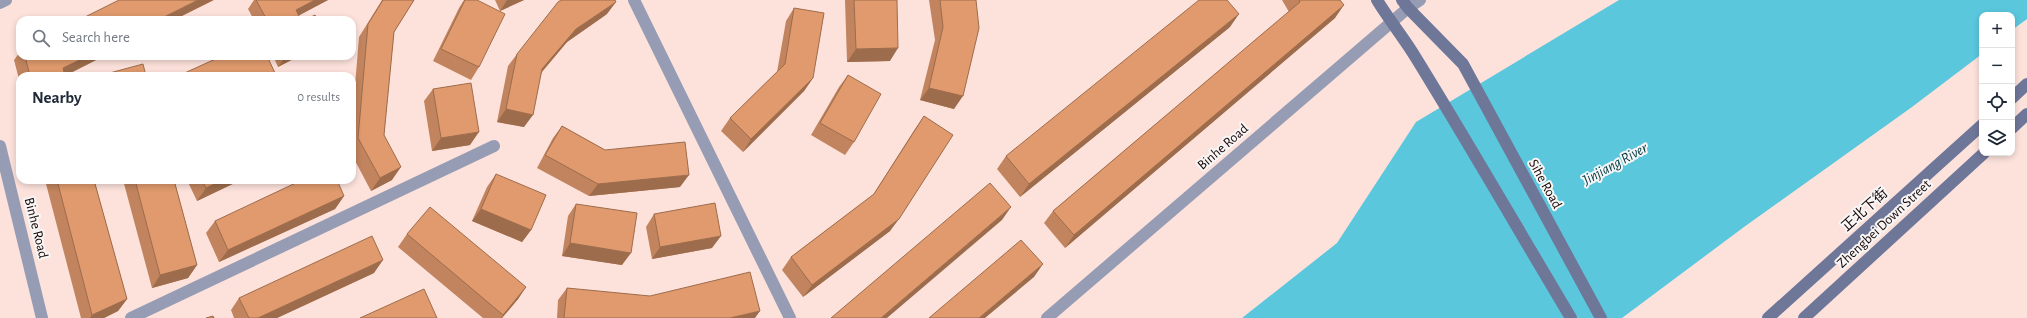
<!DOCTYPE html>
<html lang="en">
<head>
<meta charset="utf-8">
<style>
  body { margin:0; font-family:"Alegreya Sans","Noto Sans SC",sans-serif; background:#f6f6f7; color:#1f2937 }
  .controls { position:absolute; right:12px; top:12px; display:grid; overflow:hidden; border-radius:8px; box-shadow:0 2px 6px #0003 }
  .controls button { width:36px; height:36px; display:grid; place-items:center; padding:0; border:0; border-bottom:1px solid #e0e1e3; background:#fff; color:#1f2937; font:20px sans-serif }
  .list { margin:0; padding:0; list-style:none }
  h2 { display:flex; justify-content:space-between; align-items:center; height:52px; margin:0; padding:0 16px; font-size:17px }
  h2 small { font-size:13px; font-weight:400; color:#747a83 }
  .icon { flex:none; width:22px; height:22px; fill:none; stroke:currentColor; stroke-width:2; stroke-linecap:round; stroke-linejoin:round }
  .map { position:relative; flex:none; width:2027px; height:318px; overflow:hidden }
  .search { position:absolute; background:#fff; box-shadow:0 2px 6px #0003; left:16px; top:16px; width:340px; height:44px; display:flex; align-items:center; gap:10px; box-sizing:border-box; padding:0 14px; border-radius:12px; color:#747a83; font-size:15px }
  .panel { position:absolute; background:#fff; box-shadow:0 2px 6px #0003; left:16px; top:72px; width:340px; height:112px; border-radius:12px }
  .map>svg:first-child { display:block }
  .water { fill:#5ac7dd }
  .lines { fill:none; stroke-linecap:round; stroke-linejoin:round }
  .street { stroke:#969cb3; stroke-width:12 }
  .secondary { stroke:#6f7799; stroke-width:12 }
  .wall { fill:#c1845e }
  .shaded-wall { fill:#9d6c4c }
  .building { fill:#e09a6d; stroke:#9d6c4c }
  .labels { text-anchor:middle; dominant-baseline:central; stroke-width:4; stroke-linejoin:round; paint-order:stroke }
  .street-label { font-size:14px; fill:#190503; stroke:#f6f6f6 }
  .water-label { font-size:15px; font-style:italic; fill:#013740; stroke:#f6f6f6 }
</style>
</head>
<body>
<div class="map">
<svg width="2027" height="318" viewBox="0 0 2027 318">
  <rect width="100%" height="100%" fill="#fde2dc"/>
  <path class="water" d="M 1619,0 L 2027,0 L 2027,19 L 2012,30 L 2012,15 L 1982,15 L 1982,54 L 1912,107 L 1744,227 L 1622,318 L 1242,318 L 1337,243 L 1416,122 Z"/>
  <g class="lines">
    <path class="street" d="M 634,0 L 790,318
      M 0,3 L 6,0
      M 0,146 L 42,318
      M 131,318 L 494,146
      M 1047,318 L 1408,8 L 1420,0"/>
    <path class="secondary" d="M 1377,0 C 1389,20 1404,38 1416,58 C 1469,144 1519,231 1571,318
      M 1402,0 L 1408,8 L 1463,64 L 1601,318
      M 2012,98 L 2027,84
      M 2012,128 L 2027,114
      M 1768,318 L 1982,125
      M 1804,318 L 1984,153"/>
  </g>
  <path class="wall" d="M 254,0 L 328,0 L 298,16 L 301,20 L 254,20 L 248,9 Z
    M 382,0 L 414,0 L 394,32 L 384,135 L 392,180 L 371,191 L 352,155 L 352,122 L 359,37 Z
    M 464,0 L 477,0 L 479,67 L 471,80 L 433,61 L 459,8 Z
    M 495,0 L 524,0 L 500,11 Z
    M 845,0 L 897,0 L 890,61 L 847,62 Z
    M 929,0 L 976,0 L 954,109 L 920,100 L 935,40 Z
    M 1282,0 L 1340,0 L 1335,18 L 1065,248 L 1044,223 L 1053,211 L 1289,12 Z
    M 794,8 L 813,78 L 804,91 L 743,152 L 721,131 L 730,118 L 777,72 L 786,21 Z
    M 607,14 L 567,42 L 542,72 L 524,127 L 497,122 L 508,66 L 517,54 Z
    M 1230,27 L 1020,197 L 997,169 L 1006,156 Z
    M 20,52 L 20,56 L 104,56 L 65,76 L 20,76 L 20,83 L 14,60 Z
    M 273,56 L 299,56 L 278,67 Z
    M 848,75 L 854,142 L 845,155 L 811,135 L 839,87 Z
    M 433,89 L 470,145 L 432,151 L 424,101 Z
    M 924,116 L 890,231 L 803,297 L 782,270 L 791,257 L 873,195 L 915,129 Z
    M 562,126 L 605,150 L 680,187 L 589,196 L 537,168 L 553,138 Z
    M 496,174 L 531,230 L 522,242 L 472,221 L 487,187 Z
    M 45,180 L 94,180 L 127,299 L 118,311 L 104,318 L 81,318 Z
    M 123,180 L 174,180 L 197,265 L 188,278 L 152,288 Z
    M 187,180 L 241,180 L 197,201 Z
    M 344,196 L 335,209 L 219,262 L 206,233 L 215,221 Z
    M 576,204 L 622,265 L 562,256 L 568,216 Z
    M 654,214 L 712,248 L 652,259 L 646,227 Z
    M 407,234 L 526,287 L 518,299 L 502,318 L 483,318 L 398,247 Z
    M 374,273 L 277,318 L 234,318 L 231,310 L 239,298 Z
    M 567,288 L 755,318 L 557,318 L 558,300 Z"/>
  <path class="shaded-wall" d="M 198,0 L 214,0 L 174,20 L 158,20 Z
    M 315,0 L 328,0 L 290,20 L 296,10 Z
    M 507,0 L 524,0 L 500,11 Z
    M 616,2 L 607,14 L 567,42 L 534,81 L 542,69 L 576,29 Z
    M 1344,5 L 1335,18 L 1065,248 L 1074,235 Z
    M 1239,14 L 1230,27 L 1020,197 L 1029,184 Z
    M 898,48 L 890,61 L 847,62 L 856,49 Z
    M 88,56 L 104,56 L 64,76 L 63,68 Z
    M 286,56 L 299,56 L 278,67 Z
    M 813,78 L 804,91 L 743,152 L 751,139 Z
    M 929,88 L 963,96 L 954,109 L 920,100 Z
    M 506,109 L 533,115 L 524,127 L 497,122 Z
    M 479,132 L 470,145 L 432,151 L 441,138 Z
    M 401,167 L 392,180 L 371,191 L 380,178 Z
    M 689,175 L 680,187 L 589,196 L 598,184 Z
    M 223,180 L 241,180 L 197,201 L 206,188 Z
    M 344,196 L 335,209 L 219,262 L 228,250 Z
    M 1011,207 L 1002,220 L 887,318 L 881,318 Z
    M 481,209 L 531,230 L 522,242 L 472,221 Z
    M 899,219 L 890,231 L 803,297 L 812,285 Z
    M 721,236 L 712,248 L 652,259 L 660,247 Z
    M 570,243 L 631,253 L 622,265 L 562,256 Z
    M 383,260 L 374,273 L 277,318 L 258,318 Z
    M 1043,264 L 1034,277 L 985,318 L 979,318 Z
    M 197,265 L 188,278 L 152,288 L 160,275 Z
    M 526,287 L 518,299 L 502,318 L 501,318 Z
    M 127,299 L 118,311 L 104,318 L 90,318 L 92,315 Z
    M 760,311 L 755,318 L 730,318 Z"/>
  <path class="building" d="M 119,0 L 198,0 L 158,20 L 79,20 Z
    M 256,0 L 315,0 L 296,10 L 301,20 L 267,20 Z
    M 383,0 L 414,0 L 394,32 L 384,135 L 401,167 L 380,178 L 358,138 L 368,24 Z
    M 465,0 L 477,0 L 505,14 L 479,67 L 441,49 Z
    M 561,0 L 615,0 L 616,2 L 576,29 L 542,69 L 533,115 L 506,109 L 517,54 L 558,2 Z
    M 854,0 L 897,0 L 898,48 L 856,49 Z
    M 940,0 L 976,0 L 979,28 L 963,96 L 929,88 L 943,27 Z
    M 1199,0 L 1227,0 L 1239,14 L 1029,184 L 1006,156 Z
    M 1299,0 L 1340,0 L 1344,5 L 1074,235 L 1053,211 L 1300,2 Z
    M 794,8 L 824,13 L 813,78 L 751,139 L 730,118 L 785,64 Z
    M 315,15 L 318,20 L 305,20 Z
    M 25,56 L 88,56 L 63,68 L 65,76 L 30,76 Z
    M 222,56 L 267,56 L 275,73 L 269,76 L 178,76 Z
    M 143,64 L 146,76 L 107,76 L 106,74 Z
    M 848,75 L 881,94 L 854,142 L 820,123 Z
    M 471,83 L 479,132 L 441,138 L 433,89 Z
    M 924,116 L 953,135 L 899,219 L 812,285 L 791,257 L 874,194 Z
    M 562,126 L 605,150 L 685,142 L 689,175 L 598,184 L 545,155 Z
    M 496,174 L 546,195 L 531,230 L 481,209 Z
    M 57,180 L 94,180 L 127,299 L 92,315 Z
    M 135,180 L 174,180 L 197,265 L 160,275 Z
    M 202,180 L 223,180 L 206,188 Z
    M 302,180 L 337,180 L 344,196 L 228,250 L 215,221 Z
    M 990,183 L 1011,207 L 881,318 L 831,318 Z
    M 715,203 L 721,236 L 660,247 L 654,214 Z
    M 576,204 L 637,213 L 631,253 L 570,243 Z
    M 430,207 L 526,287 L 503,315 L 407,234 Z
    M 372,236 L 383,260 L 258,318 L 249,318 L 239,298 Z
    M 1021,240 L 1043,264 L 979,318 L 929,318 Z
    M 750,272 L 760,311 L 730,318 L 564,318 L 567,288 L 650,296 Z
    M 424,289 L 437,318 L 360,318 Z
    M 213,316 L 214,318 L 206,318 Z"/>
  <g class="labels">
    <g class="street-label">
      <text transform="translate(1223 147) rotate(-41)">Binhe Road</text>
      <text transform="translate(1545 184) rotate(61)">Sihe Road</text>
      <text transform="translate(1865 210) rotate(-42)">正北下街</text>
      <text transform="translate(1884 224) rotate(-43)">Zhengbei Down Street</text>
      <text transform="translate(36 228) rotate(76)">Binhe Road</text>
    </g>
    <g class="water-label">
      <text transform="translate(1615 164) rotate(-29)">Jinjiang River</text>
    </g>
  </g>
</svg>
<div class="controls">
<button>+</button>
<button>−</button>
<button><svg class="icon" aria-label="locate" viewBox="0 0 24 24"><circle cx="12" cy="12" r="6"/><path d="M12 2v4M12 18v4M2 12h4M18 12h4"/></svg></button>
<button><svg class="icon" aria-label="layers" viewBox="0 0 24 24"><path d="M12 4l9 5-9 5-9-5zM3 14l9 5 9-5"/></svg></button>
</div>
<div class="search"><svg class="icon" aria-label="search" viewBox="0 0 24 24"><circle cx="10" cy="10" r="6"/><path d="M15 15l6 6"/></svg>Search here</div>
<section class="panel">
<h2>Nearby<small>0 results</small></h2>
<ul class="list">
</ul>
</section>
</div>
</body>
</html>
